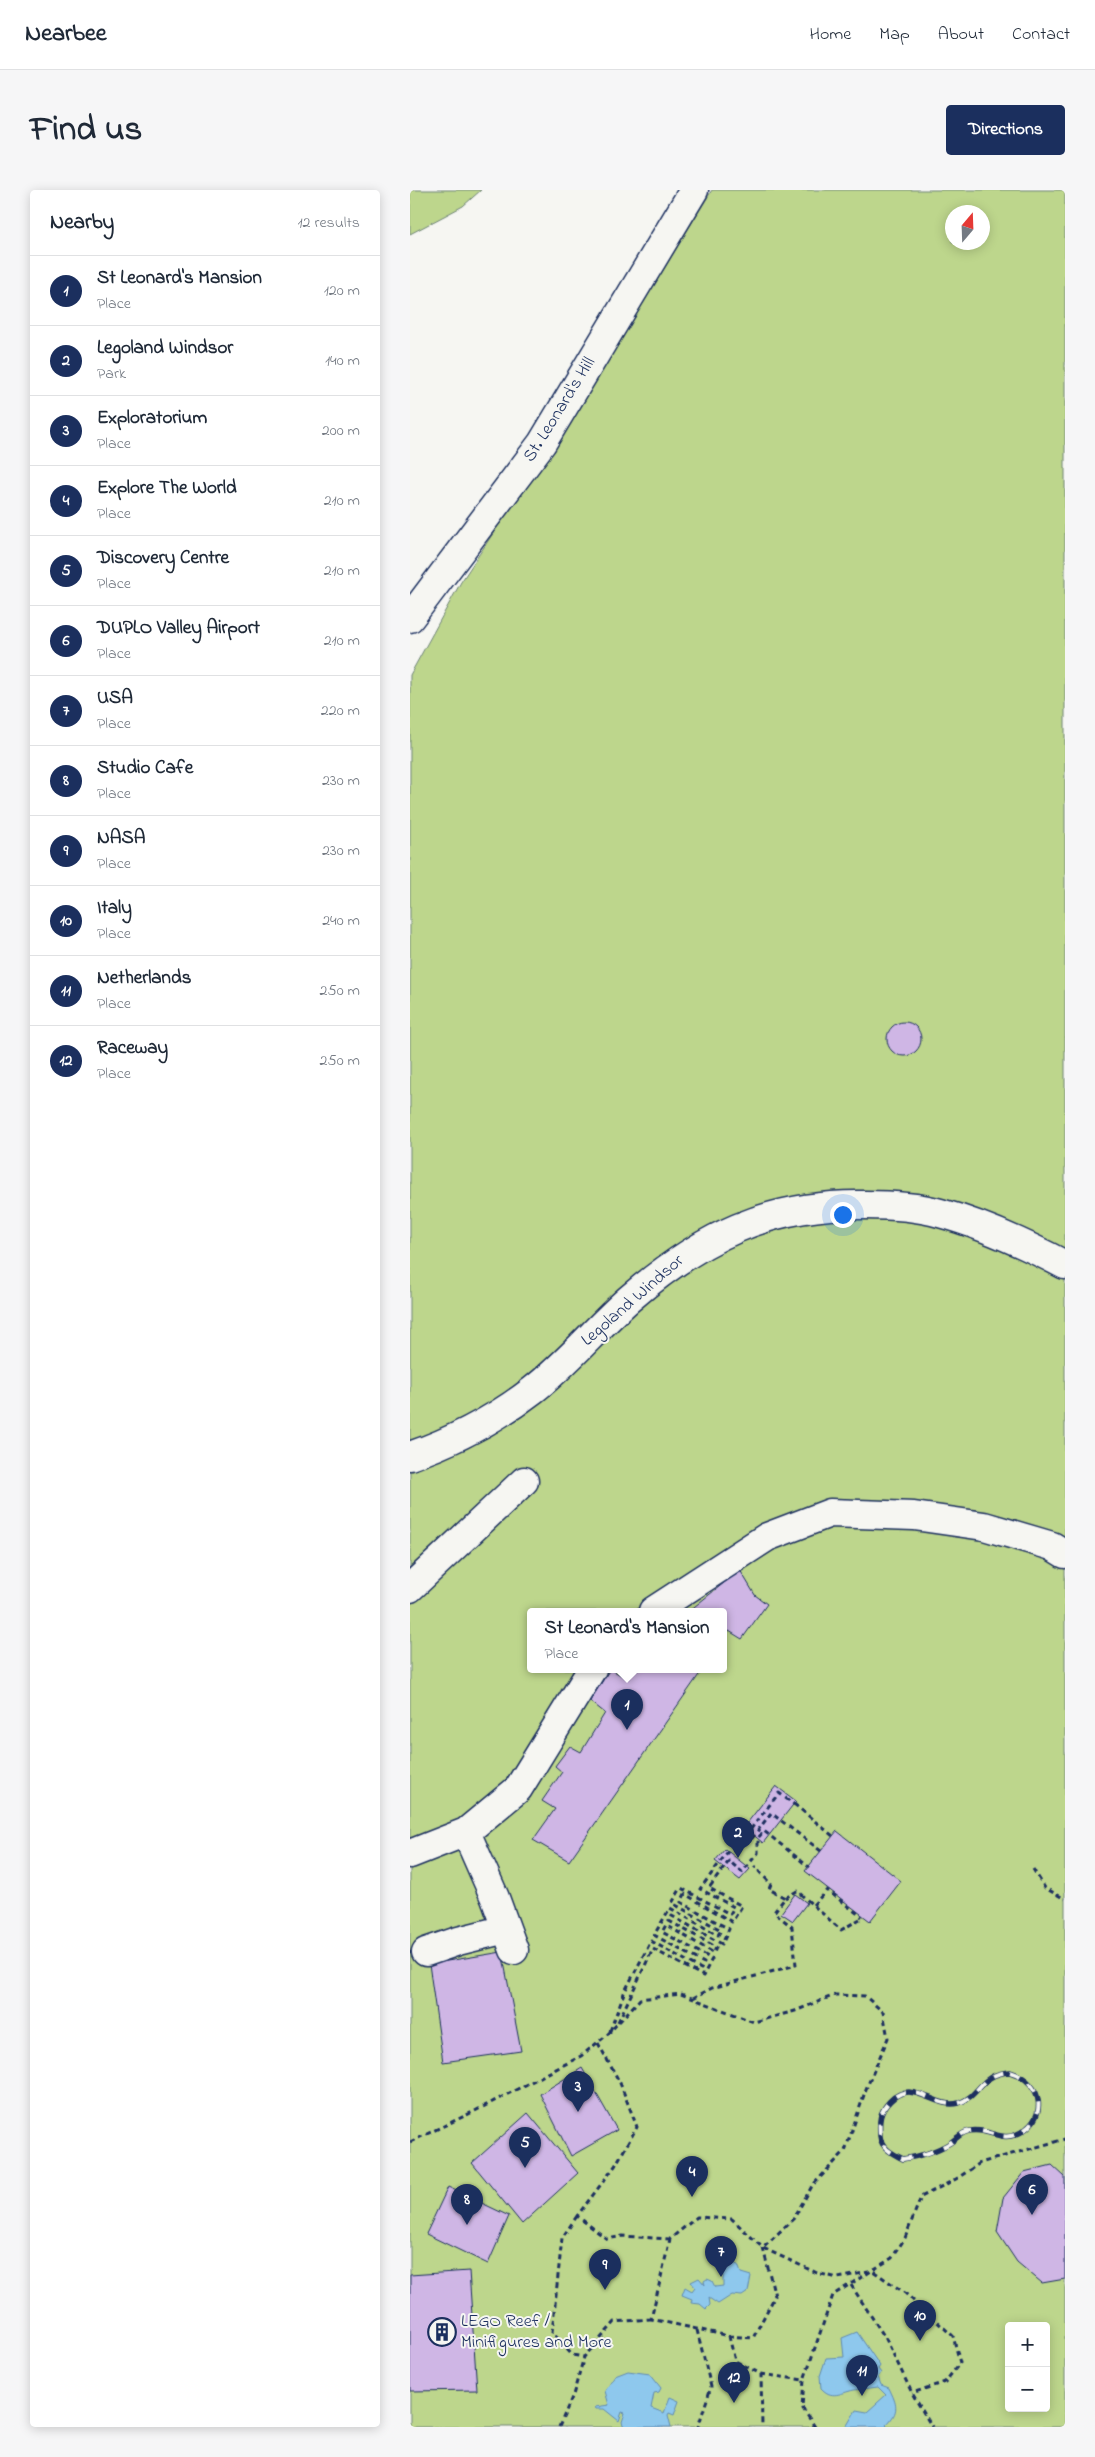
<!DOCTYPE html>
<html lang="en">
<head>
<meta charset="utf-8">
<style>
  body { margin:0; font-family:"Indie Flower",sans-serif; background:#f6f6f7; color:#1f2937 }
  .controls { position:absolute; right:15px; bottom:15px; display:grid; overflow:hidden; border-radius:5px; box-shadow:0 2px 12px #0003 }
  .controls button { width:45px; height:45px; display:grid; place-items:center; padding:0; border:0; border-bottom:1px solid #e0e1e3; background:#fff; color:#1f2937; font:25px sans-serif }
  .compass { position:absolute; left:535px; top:15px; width:45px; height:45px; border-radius:50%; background:#fff; box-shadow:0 2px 12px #0003; rotate:19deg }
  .you { position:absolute; left:432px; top:1024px; width:18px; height:18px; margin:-12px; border:4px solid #fff; border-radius:50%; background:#1a73e8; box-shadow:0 0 0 8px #1a73e833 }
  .badge { display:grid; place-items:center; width:32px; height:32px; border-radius:50%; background:#1b2f5e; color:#fff; font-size:16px; font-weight:700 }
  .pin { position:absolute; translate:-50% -41px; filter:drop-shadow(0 1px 2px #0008) }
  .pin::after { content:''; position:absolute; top:26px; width:18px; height:15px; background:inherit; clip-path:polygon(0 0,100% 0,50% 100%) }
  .popup { position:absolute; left:117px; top:1418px; width:200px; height:65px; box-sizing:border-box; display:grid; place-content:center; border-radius:5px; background:#fff; filter:drop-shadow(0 1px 4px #0005); font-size:16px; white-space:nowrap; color:#747a83 }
  .popup b { font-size:19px; color:#1f2937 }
  .popup::after { content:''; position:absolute; left:50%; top:100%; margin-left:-10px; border:10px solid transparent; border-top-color:#fff }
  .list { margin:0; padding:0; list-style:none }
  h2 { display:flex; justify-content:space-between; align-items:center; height:65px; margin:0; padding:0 20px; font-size:21px }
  h2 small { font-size:16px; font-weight:400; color:#747a83 }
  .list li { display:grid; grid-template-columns:32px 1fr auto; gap:15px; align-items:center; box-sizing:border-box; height:70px; padding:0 20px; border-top:1px solid #e0e1e3 }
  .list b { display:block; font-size:19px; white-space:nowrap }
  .list p { margin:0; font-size:16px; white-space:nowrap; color:#747a83 }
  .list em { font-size:16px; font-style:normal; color:#747a83 }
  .map { position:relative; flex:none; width:655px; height:2237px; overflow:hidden; border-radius:5px }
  header { display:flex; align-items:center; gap:30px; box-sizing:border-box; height:70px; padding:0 25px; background:#fff; border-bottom:1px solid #e0e1e3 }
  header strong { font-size:24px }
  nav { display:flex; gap:28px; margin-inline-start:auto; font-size:18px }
  .intro { display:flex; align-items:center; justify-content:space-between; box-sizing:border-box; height:120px; padding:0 30px }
  h1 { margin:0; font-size:35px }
  .button { padding:12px 22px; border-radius:5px; background:#1b2f5e; color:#fff; font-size:18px; font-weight:700 }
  main { display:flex; gap:30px; padding:0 30px }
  aside { flex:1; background:#fff; border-radius:5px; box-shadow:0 2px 12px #0003 }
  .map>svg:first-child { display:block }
  .green { fill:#bdd68c; stroke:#6c8275; fill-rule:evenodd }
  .water { fill:#8ec8ed; stroke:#608bb4 }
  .building { fill:#cfb6e5; stroke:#1b2f5e }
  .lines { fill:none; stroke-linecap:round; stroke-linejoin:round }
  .minor-casing { stroke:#1b2f5e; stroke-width:31 }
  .path { stroke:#1b2f5e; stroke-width:3; stroke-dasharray:5 4; stroke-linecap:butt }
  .minor { stroke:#f6f6f2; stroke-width:28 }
  .rail-casing { stroke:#1b2f5e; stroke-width:5.5 }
  .rail { stroke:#f6f6f2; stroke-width:4; stroke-dasharray:11; stroke-linecap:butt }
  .labels { text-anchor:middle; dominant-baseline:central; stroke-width:4; stroke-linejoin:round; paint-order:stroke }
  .street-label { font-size:18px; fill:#1b2f5e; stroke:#f6f6f2 }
  .poi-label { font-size:18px; fill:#1b2f5e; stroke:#f6f6f2; text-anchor:start }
</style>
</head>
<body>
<header>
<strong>Nearbee</strong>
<nav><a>Home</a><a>Map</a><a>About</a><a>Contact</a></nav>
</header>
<div class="intro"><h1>Find us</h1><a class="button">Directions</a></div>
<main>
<aside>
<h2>Nearby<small>12 results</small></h2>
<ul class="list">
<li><span class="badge">1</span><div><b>St Leonard's Mansion</b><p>Place</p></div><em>120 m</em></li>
<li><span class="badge">2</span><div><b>Legoland Windsor</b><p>Park</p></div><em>140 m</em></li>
<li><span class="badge">3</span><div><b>Exploratorium</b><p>Place</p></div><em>200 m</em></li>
<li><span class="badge">4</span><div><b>Explore The World</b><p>Place</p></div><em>210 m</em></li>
<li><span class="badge">5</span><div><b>Discovery Centre</b><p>Place</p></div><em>210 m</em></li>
<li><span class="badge">6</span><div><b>DUPLO Valley Airport</b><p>Place</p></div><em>210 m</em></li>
<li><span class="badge">7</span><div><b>USA</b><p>Place</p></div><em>220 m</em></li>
<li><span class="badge">8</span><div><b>Studio Cafe</b><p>Place</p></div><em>230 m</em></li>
<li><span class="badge">9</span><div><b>NASA</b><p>Place</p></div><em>230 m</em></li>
<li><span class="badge">10</span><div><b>Italy</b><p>Place</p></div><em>240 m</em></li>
<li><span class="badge">11</span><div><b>Netherlands</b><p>Place</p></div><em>250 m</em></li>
<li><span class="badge">12</span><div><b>Raceway</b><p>Place</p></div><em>250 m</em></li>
</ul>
</aside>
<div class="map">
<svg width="655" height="2237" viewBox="0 0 655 2237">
  <rect width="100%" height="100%" fill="#f6f6f2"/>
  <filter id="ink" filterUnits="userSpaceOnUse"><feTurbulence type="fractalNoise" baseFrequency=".02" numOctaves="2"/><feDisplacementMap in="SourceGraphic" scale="10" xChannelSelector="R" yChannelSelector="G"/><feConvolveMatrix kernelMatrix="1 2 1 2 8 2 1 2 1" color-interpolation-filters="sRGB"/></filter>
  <g filter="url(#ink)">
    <path class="green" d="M 0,0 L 71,0 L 53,16 L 0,44 Z
      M 302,0 L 655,0 L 655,2237 L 0,2237 L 0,485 L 51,392 L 211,149 ZM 542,22 L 572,22 L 572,52 L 542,52 ZM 121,1421 L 313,1421 L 313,1479 L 121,1479 ZM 599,2136 L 636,2136 L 636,2218 L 599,2218 Z"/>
    <path class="water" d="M 316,2071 L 328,2075 L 331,2083 L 341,2086 L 338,2102 L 332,2106 L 322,2105 L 308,2114 L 299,2108 L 300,2115 L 296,2119 L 290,2114 L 281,2113 L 282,2109 L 272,2105 L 275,2097 L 282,2101 L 285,2097 L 281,2092 L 289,2088 L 295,2095 L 294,2091 L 297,2089 L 302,2091 L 305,2097 L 313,2096 L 313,2084 L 310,2084 L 307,2076 Z
      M 447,2142 L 470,2176 L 468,2179 L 471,2183 L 468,2187 L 471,2195 L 479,2198 C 487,2215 490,2221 476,2235 L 478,2237 L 436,2237 L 446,2220 L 457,2222 L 476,2205 L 468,2197 C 460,2198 452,2199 444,2200 C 430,2203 422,2210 411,2198 L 410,2186 L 416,2168 L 434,2167 L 432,2148 Z
      M 218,2181 L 240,2184 L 251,2198 L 249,2202 L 244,2203 L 241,2218 L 254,2223 L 260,2207 L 269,2211 L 264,2225 L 259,2223 L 258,2225 L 261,2237 L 214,2237 L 212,2232 L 215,2223 L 212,2222 L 209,2231 L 194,2219 L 186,2219 L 185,2217 L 199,2215 L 195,2201 L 205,2186 Z"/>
    <path class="building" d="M477 849a17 17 0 1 1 34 0a17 17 0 1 1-34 0Z
      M 330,1380 L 345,1405 L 357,1414 L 332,1449 L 319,1441 L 313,1449 L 313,1421 L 279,1421 Z
      M 200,1479 L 218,1489 L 225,1479 L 293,1479 L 159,1671 L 123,1650 L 145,1619 L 132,1611 L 152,1582 L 145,1576 L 160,1556 L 171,1562 L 195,1523 L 180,1511 Z
      M 366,1596 L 386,1611 L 353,1653 L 334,1637 Z
      M 427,1641 L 491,1691 L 460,1731 L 395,1681 Z
      M 315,1659 L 340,1679 L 330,1690 L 305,1671 Z
      M 385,1704 L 397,1713 L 383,1731 L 371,1723 Z
      M 92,1762 L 111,1861 L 33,1872 L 19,1774 Z
      M 172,1878 L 207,1940 L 161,1966 L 130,1904 Z
      M 118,1923 L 168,1983 L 112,2034 L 62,1973 Z
      M 642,1975 L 655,1987 L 655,2089 L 632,2093 L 607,2072 L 587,2042 L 593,2008 L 614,1982 Z
      M 38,1997 L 99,2026 L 78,2074 L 16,2044 Z
      M 59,2081 L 67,2200 L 0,2201 L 0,2085 Z"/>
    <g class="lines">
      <defs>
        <path id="minor" d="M 0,428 L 132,253 L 284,0
          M 0,1266 C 43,1251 87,1228 123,1200 C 158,1173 186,1138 219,1109 C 291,1047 358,1013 455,1015 C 479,1015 506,1016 530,1023 C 574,1035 615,1054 655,1075
          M 0,1398 L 114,1291
          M 243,1421 L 357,1347 L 420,1323 L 504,1326 L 574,1336 L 642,1356 L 655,1364
          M 56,1642 L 85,1708 L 104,1760
          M 0,1664 L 56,1642 L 108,1599 L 182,1479
          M 16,1762 L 48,1751 L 96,1739"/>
      </defs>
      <use href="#minor" class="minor-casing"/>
      <path class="path" d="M 384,1614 L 423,1646
        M 327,1662 L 324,1660 L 331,1651 L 340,1651 L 361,1623 L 411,1661
        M 623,1679 L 635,1698 L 655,1709
        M 375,1708 L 387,1701 L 431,1740 L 450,1729
        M 403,1715 L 417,1700 L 452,1727
        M 283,1808 L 302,1798 L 386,1775 L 382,1737 L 364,1722 L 375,1708 L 359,1699 L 361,1694 L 344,1676
        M 208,1832 L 243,1759 L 293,1786 L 302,1769 L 252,1742 L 256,1735 L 304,1763 L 306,1757 L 259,1731 L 262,1726 L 312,1754 L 319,1739 L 271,1712 L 275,1704 L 322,1732 L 332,1716 L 299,1698 L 319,1671 L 332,1682 L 348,1663 L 348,1648 L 354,1641 L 399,1677
        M 200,1841 L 214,1803 L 241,1751 L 291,1779 L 294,1773 L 244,1745 L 260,1718 L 308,1745 L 311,1740 L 262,1713 L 271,1698 L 320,1724 L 324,1717 L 290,1699 L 328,1648 L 340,1640 L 369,1603 L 385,1615
        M 188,1853 L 210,1893 L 227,1937 L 205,1976 L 167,2026 L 197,2049 L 213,2046 L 260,2049
        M 0,1952 L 65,1921 L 171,1866 L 198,1844 L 230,1809 L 271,1804 L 344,1832 L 385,1821 L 425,1805 L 455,1806 L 473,1822 L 478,1848 L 456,1899 L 435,1961 L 402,1996 L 384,2028 L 353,2058
        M 167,2026 L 152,2048 L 142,2142 L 162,2165 L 174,2167
        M 353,2058 L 365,2106 L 343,2148 L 319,2146 L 241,2129 L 260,2049 L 287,2027 L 322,2029 L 353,2058 L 407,2083 L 428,2088 L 463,2081 L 495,2103 L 543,2146 L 550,2173 L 535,2192 L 502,2203
        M 441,2095 L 476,2149 L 502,2203 L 522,2237
        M 287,2140 L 301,2197 L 288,2237
        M 319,2146 L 325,2171 L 351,2184 L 352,2237
        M 351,2184 L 394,2190
        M 149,2237 L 163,2205 L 174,2167 L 205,2132 L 240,2129
        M 405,2237 L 392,2217 L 394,2190 L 423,2105 L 482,2068 L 495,2048 L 511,2007 L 546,1989 L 570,1973 L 655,1949"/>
      <use href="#minor" class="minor"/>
      <defs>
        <path id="rail" d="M 600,1882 C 635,1892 639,1932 605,1945 C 589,1951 574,1936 556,1942 C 550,1944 546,1949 540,1953 C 527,1961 508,1967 493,1969 C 483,1964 471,1958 470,1946 C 469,1931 469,1922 480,1911 C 504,1887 524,1920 549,1913 C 571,1905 569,1884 600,1882 Z"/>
      </defs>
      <use href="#rail" class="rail-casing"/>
      <use href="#rail" class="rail"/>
    </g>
  </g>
  <defs>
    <symbol id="building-ring" viewBox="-11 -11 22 22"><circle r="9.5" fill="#f6f6f2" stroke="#1b2f5e" stroke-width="1.5"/><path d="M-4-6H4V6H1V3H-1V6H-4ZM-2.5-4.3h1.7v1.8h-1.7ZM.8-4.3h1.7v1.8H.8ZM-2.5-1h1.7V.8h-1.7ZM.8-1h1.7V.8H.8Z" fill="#1b2f5e"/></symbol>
  </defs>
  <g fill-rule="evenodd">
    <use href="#building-ring" x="16" y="2126" width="32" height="32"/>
  </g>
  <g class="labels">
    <g class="street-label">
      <text transform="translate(150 220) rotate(-58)">St. Leonard's Hill</text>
      <text transform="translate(223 1111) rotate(-41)">Legoland Windsor</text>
    </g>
    <g class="poi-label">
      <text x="51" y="2132">LEGO Reef /<tspan x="51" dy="21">Minifigures and More</tspan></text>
    </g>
  </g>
</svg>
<div class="controls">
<button>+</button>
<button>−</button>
</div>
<svg class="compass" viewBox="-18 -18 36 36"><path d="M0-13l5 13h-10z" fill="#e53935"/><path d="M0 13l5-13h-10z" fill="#747a83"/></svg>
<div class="you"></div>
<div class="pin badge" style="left:217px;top:1540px">1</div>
<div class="popup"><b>St Leonard's Mansion</b>Place</div>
<div class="pin badge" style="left:328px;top:1668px">2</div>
<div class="pin badge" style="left:168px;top:1922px">3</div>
<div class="pin badge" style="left:282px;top:2007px">4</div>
<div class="pin badge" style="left:115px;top:1978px">5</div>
<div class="pin badge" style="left:622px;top:2025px">6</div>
<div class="pin badge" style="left:311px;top:2087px">7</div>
<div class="pin badge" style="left:57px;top:2035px">8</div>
<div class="pin badge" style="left:195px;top:2100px">9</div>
<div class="pin badge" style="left:510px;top:2151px">10</div>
<div class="pin badge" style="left:452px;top:2206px">11</div>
<div class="pin badge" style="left:324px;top:2213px">12</div>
</div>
</main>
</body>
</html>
